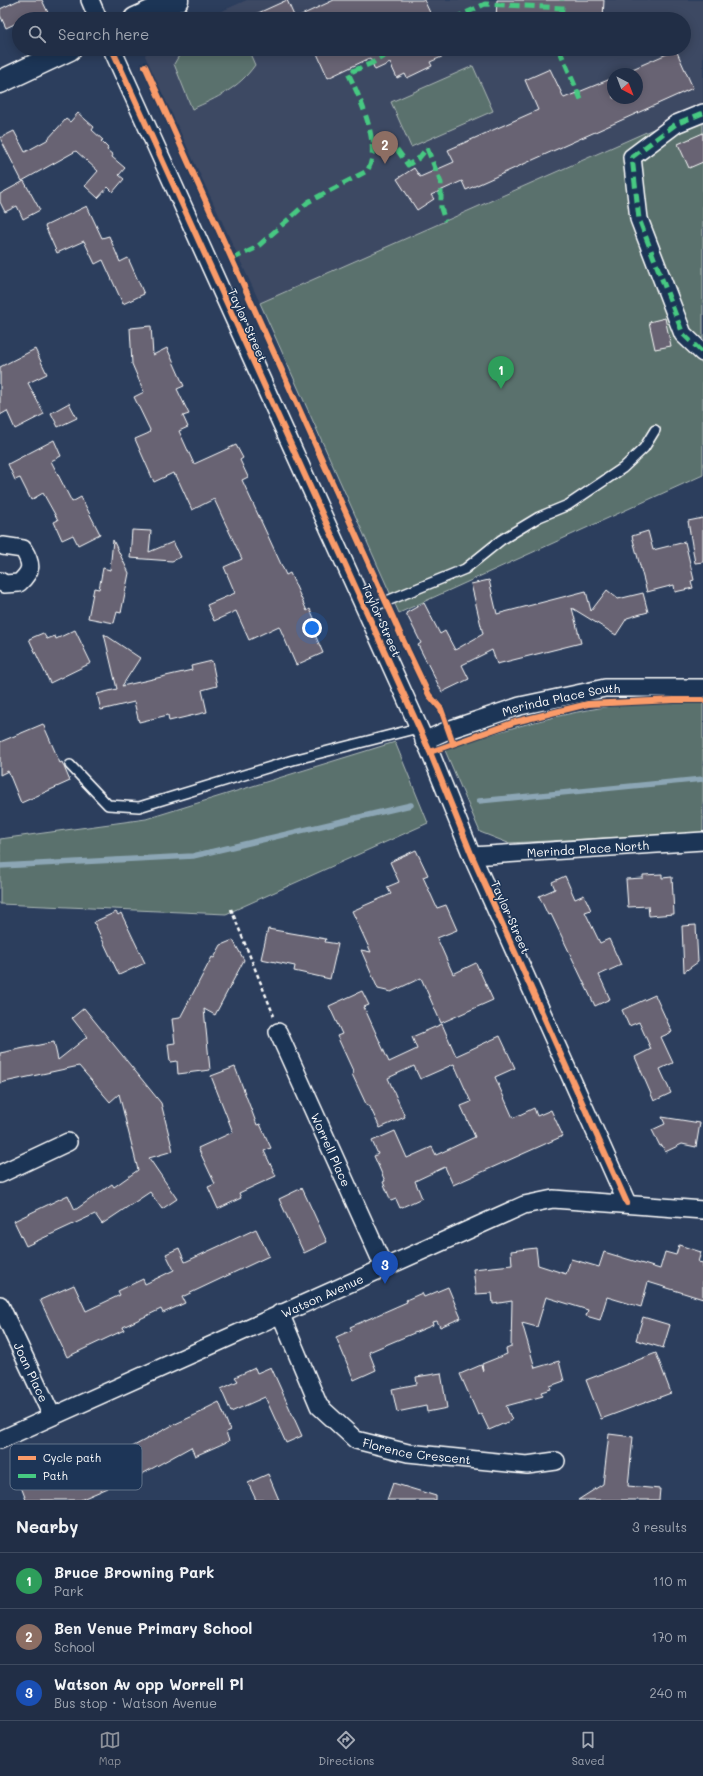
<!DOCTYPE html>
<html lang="en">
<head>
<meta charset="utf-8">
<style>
  body { margin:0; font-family:Mali,sans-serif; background:#29364d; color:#f1f3f6 }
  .compass { position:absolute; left:607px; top:68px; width:36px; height:36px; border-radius:50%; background:#212e46; box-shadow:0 2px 10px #0003; rotate:138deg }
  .you { position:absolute; left:312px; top:628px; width:14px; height:14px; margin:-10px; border:3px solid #fff; border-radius:50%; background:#1a73e8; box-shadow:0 0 0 6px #1a73e833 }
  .badge { display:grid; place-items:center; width:26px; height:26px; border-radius:50%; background:#8c9099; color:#fff; font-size:13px; font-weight:700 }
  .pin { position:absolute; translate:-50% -33px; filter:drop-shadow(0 1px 2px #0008) }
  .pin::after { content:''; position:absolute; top:21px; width:14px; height:12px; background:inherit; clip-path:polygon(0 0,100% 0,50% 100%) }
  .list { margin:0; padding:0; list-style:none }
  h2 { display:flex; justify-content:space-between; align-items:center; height:52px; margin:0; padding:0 16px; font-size:17px }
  h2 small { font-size:13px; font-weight:400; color:#a2a8b3 }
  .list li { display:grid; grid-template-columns:26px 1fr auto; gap:12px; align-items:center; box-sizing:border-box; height:56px; padding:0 16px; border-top:1px solid #3e4a5f }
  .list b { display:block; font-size:15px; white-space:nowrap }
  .list p { margin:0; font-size:13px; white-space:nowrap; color:#a2a8b3 }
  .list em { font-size:13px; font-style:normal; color:#a2a8b3 }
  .icon { flex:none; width:22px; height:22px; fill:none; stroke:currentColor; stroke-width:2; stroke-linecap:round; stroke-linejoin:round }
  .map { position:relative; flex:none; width:703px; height:1500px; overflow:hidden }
  .search { position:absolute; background:#212e46; box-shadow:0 2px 10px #0003; left:12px; right:12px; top:12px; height:44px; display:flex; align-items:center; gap:10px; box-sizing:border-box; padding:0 14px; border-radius:22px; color:#a2a8b3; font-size:15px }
  .sheet { height:220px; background:#212e46 }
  nav { display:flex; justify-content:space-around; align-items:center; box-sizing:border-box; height:56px; border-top:1px solid #3e4a5f; background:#212e46; font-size:11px; color:#a2a8b3 }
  nav a { display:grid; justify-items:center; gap:2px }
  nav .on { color:#8c9099 }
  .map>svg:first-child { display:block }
  .built { fill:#3e4964; fill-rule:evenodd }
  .green { fill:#5a716d; stroke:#acb8b6 }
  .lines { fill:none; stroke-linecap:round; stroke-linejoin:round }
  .stream { stroke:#8ca6b5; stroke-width:5.5 }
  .building { fill:#686473; stroke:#fff }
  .service-casing { stroke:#fff; stroke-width:12 }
  .minor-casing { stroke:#fff; stroke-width:20 }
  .tertiary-casing { stroke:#fff; stroke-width:25 }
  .path { stroke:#fff; stroke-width:2.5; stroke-dasharray:4 3; stroke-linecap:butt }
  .service { stroke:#1d3557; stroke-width:9 }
  .minor { stroke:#1d3557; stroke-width:17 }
  .tertiary { stroke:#1d3557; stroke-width:22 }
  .quiet { stroke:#46c982; stroke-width:5; stroke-dasharray:10 5; stroke-linecap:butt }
  .cycleway-casing { stroke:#1d3557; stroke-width:8 }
  .cycleway { stroke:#fa9b69; stroke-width:6 }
  .labels { text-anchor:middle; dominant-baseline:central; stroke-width:3; stroke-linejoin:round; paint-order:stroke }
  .street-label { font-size:12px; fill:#fff; stroke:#1d3557 }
  .key { fill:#1d3557; stroke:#617289; stroke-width:1 }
  .key-label { font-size:11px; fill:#fff }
</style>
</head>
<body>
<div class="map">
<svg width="703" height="1500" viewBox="0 0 703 1500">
  <rect width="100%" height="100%" fill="#2c3e5d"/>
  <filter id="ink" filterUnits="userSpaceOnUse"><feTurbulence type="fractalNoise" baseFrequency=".025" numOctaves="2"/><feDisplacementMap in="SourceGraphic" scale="8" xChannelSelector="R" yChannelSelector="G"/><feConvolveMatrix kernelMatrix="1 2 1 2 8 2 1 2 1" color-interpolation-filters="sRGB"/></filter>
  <g filter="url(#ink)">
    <path class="built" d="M 247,0 L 703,0 L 703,107 L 260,303 L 145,56 L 147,49 L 684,49 L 684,19 L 204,19 ZM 613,74 L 637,74 L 637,98 L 613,98 Z"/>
    <path class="green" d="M 183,49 L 248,49 L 255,65 C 239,88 217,98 192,109 L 174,64 Z
      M 473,66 L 493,111 L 411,147 L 391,102 Z
      M 703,107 L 703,475 L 399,613 L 260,303 Z
      M 638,703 L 703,703 L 703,833 L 508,843 L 480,832 L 444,748 C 508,729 571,709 638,703 Z
      M 395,742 L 428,823 L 226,914 L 0,904 L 0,839 L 146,819 Z"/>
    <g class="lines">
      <path class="stream" d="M 479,801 L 703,779
        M 0,866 L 193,856 L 411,805"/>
    </g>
    <path class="building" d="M 19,0 L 42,0 L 51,19 L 19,19 L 19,22 L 6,28 L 0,15 L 0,9 Z
      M 287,0 L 295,18 L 334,0 L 424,0 L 433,19 L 245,19 Z
      M 497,0 L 604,0 L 603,19 L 496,19 Z
      M 315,49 L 460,49 L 430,62 L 432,66 L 407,78 L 405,74 L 397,78 L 390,63 L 375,70 L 370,58 L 328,78 Z
      M 676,50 L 693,88 L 466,190 L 462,181 L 431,195 L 434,199 L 417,210 L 397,179 L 414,168 L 420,177 L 454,162 L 448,150 L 538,110 L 525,80 L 550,69 L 564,98 L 613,78 L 613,98 L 637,98 L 637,74 L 621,74 Z
      M 78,113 L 94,127 L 92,130 L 103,140 L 101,141 L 108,148 L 107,150 L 113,155 L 112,157 L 125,168 L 119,175 L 124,179 L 113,192 L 108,187 L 98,198 L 85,186 L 98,171 L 76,151 L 22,181 L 0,138 L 14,131 L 25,152 L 47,140 L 66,119 L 70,122 Z
      M 703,133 L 703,162 L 689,168 L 678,144 Z
      M 24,181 L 40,210 L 23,219 L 17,206 L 5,212 L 0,202 L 0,194 Z
      M 87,206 L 102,238 L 109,236 L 120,262 L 128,258 L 144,294 L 123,304 L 103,260 L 95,264 L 84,241 L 57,253 L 45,226 Z
      M 665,318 L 671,346 L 655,349 L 649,322 Z
      M 151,326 L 153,355 L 167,348 L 184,386 L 177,389 L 189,414 L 183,416 L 188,427 L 179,431 L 194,464 L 236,445 L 243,458 L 240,460 L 248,477 L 242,480 L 286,575 L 290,573 L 307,611 L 310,609 L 318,627 L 313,630 L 323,653 L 296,665 L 279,626 L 249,640 L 236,611 L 214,621 L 207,605 L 235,593 L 224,567 L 242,559 L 214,499 L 192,510 L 176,475 L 174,476 L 173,473 L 154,482 L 135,439 L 149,433 L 150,430 L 134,397 L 144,392 L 132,364 L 130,328 Z
      M 35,349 L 47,374 L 28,383 L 44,414 L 15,429 L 7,411 L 0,415 L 0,367 Z
      M 69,403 L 77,418 L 58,427 L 51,413 Z
      M 54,440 L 61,456 L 51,461 L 72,502 L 81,497 L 100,534 L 78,545 L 73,535 L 62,540 L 54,522 L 58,520 L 43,493 L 31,500 L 20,478 L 15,480 L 8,464 Z
      M 703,518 L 703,562 L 695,563 L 688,521 Z
      M 132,530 L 151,531 L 149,552 L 173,542 L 181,557 L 172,561 L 130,558 Z
      M 648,531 L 653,550 L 685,542 L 694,580 L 691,581 L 693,588 L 675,592 L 674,585 L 647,592 L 632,536 Z
      M 113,540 L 129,573 L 121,613 L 117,612 L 114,623 L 88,618 L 94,588 L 99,589 L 103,568 L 110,570 Z
      M 489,580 L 497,614 L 586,591 L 591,611 L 607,590 L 618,599 L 643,593 L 648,612 L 627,618 L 616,635 L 572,608 L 581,643 L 497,664 L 492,650 L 462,665 L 469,679 L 442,692 L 418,645 L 421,643 L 406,613 L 424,603 L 440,634 L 445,631 L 455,650 L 483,634 L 471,584 Z
      M 75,630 L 91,663 L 50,683 L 29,639 L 43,633 L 47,639 L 55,636 L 56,639 Z
      M 104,634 L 140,658 L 122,686 L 192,670 L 191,666 L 212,661 L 217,686 L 202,690 L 207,712 L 169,721 L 168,715 L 139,722 L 134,702 L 101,710 L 97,694 L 117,689 Z
      M 43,724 L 60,763 L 62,762 L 70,781 L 21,803 L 8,771 L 0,775 L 0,742 Z
      M 416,850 L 428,875 L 423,877 L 437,908 L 446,905 L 457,930 L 437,938 L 453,974 L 476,963 L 493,1000 L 441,1023 L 421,978 L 391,992 L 378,989 L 361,950 L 371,952 L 352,911 L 391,894 L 387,887 L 399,882 L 390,862 Z
      M 662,874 L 662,878 L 672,877 L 674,914 L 649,916 L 648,906 L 628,907 L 626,879 L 643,878 L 643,875 Z
      M 565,876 L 575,899 L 584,895 L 591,910 L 585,912 L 600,943 L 609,939 L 621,965 L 599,975 L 610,999 L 595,1006 L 551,914 L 548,915 L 539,896 L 555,889 L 552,882 Z
      M 116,912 L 118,915 L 121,913 L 145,963 L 119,975 L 94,922 Z
      M 696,925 L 698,962 L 684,972 L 682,926 Z
      M 268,929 L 326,939 L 325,942 L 338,944 L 330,979 L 294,971 L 295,966 L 261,959 Z
      M 233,940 L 244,960 L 215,1015 L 204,1009 L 210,1070 L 178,1074 L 177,1061 L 170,1062 L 168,1044 L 175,1043 L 172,1019 L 180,1018 L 212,957 L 214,958 L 221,945 Z
      M 362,991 L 369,1005 L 364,1007 L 389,1062 L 417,1049 L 412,1037 L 442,1024 L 456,1056 L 500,1036 L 515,1068 L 495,1077 L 513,1118 L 534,1108 L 537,1116 L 551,1110 L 563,1136 L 453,1185 L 445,1167 L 415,1181 L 422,1198 L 400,1208 L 396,1199 L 391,1201 L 383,1182 L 385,1181 L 374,1156 L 378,1154 L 372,1141 L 395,1131 L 407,1158 L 432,1147 L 436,1155 L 475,1137 L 461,1106 L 471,1102 L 454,1064 L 420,1079 L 414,1066 L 388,1078 L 405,1117 L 380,1128 L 369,1105 L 367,1106 L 352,1074 L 354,1073 L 337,1036 L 342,1034 L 329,1006 Z
      M 655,995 L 672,1032 L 661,1037 L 673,1063 L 660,1069 L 671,1093 L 654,1101 L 635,1057 L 651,1049 L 639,1022 L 629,1026 L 622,1010 Z
      M 84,1008 L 161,1103 L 173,1151 L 149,1158 L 177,1199 L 162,1209 L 150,1192 L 102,1224 L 95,1214 L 26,1246 L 14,1221 L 68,1195 L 75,1210 L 112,1184 L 114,1187 L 138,1170 L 119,1094 L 110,1102 L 79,1066 L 0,1083 L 0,1053 L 54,1042 L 58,1060 L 87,1037 L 72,1018 Z
      M 235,1067 L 257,1125 L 260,1124 L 271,1148 L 264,1151 L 276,1176 L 239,1193 L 241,1198 L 218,1209 L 208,1187 L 215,1184 L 198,1148 L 233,1132 L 211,1076 Z
      M 662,1117 L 700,1123 L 696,1147 L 682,1144 L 665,1152 L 662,1145 L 660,1146 L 652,1130 L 665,1124 Z
      M 302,1188 L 327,1242 L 304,1253 L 279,1199 Z
      M 256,1229 L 269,1256 L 182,1297 L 185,1303 L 163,1313 L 161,1309 L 123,1327 L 124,1330 L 67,1357 L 40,1300 L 74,1285 L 86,1311 L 120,1295 L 118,1291 L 143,1279 L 145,1284 L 174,1270 L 166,1254 L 179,1248 L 185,1262 Z
      M 679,1245 L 701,1252 L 698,1262 L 703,1263 L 703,1299 L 648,1282 L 641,1307 L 607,1297 L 600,1320 L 586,1316 L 588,1310 L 546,1297 L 537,1327 L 522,1323 L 535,1368 L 559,1361 L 564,1381 L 550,1386 L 551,1389 L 541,1392 L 543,1396 L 506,1406 L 512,1420 L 489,1430 L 481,1413 L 478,1415 L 460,1374 L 481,1365 L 483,1371 L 482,1364 L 507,1354 L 506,1349 L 511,1347 L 512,1301 L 493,1304 L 492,1293 L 476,1294 L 473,1269 L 512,1265 L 511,1251 L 536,1248 L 538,1265 L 566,1274 L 571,1259 L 599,1267 L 604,1252 L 660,1269 L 665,1252 L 676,1255 Z
      M 448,1287 L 461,1318 L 440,1327 L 437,1321 L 432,1322 L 433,1325 L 369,1352 L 376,1370 L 354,1380 L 336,1337 L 352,1330 L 350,1327 L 407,1302 L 406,1300 L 422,1293 L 424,1297 Z
      M 643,1317 L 670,1325 L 663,1348 L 636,1340 Z
      M 656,1353 L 671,1393 L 601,1419 L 586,1380 Z
      M 271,1367 L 302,1436 L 286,1443 L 265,1397 L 231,1412 L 221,1389 L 238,1381 L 235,1377 L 255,1368 L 257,1373 Z
      M 441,1373 L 447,1408 L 427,1412 L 426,1406 L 397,1412 L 392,1389 L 417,1384 L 416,1377 Z
      M 219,1402 L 230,1430 L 226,1432 L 229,1441 L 195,1456 L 191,1447 L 133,1479 L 119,1454 L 171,1426 L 206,1410 L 205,1409 Z
      M 609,1434 L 633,1437 L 628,1486 L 660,1489 L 659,1500 L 578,1500 L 603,1484 Z
      M 69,1450 L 75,1464 L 93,1456 L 108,1488 L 80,1500 L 26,1500 L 17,1476 L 54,1460 L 53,1457 Z
      M 268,1474 L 279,1500 L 256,1500 L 248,1483 Z
      M 393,1483 L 436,1496 L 436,1500 L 387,1500 Z"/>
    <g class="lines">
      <defs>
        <path id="service" d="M 365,610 L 465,569 L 501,540 L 539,517 L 568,505 L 623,468 L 644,448 L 655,430
          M 70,765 L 108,805 L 139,807 L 293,760 L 418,728"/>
        <g id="minor">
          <path d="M 90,0 L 98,19"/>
          <path d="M 112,49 L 430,752 L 472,856 L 627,1203"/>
          <path d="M 703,113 L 676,124 L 632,157 L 639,219 L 683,334 L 703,353"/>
          <path d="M 0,581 L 4,584 L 19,583 C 32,571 33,565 23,549 L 3,546"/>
          <path id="s1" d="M 424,741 L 448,730 L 520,706 L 605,688 L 703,688"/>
          <path id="s2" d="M 472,856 L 703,841"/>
          <path id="s3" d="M 278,1032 L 384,1267"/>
          <path d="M 0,1174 L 68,1142"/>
          <path id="s4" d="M 0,1305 L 52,1416"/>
          <path id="s5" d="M 280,1313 L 319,1406 L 356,1440 L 408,1453 L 527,1465 L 556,1461"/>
          <path id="s6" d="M 0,1440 L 524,1205 L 553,1199 L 703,1210"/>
        </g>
        <path id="tertiary" d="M 135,19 L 177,0
          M 0,82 L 70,49"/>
      </defs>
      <use href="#service" class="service-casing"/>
      <use href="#minor" class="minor-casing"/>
      <use href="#tertiary" class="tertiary-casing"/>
      <path class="path" d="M 231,909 L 274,1016"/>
      <use href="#service" class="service"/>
      <use href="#minor" class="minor"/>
      <use href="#tertiary" class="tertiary"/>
      <path class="quiet" d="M 453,19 L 485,4 L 562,8 L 562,0
        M 561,19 L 562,8
        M 559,49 L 583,104
        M 703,113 L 676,124 L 632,157 L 639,219 L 683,334 L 703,353
        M 371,140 L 391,141 L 408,165 L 419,158 L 427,148
        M 427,148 L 441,183 L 441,208 L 445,221
        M 232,259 L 256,248 L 308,202 L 367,171 C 383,148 359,95 348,73 L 372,63 L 396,49"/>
      <defs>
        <path id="cycleway" d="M 112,49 L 430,752 L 472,856 L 627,1203
          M 145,66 L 408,651 L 429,695 L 441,709 L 453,743
          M 430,752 L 515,722 L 588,704 L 674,700 L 703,700"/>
      </defs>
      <use href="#cycleway" class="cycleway-casing"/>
      <use href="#cycleway" class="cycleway"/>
    </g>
  </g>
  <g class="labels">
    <g class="street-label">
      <text transform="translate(248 325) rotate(66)">Taylor Street</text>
      <text transform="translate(382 620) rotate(66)">Taylor Street</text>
      <text stroke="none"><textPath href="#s1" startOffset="144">Merinda Place South</textPath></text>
      <text stroke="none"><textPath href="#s2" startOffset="116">Merinda Place North</textPath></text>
      <text transform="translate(511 917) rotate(66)">Taylor Street</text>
      <text stroke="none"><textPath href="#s3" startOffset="129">Worrell Place</textPath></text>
      <text stroke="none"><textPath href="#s6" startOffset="353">Watson Avenue</textPath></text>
      <text stroke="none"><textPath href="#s4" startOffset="74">Joan Place</textPath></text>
      <text stroke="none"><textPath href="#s5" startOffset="213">Florence Crescent</textPath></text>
    </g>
  </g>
  <rect x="10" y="1444" width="132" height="46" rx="6" class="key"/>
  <rect x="18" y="1456" width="18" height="4" fill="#fa9b69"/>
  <rect x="18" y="1474" width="18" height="4" fill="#46c982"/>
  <g class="key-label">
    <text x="43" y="1462">Cycle path</text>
    <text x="43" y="1480">Path</text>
  </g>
</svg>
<svg class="compass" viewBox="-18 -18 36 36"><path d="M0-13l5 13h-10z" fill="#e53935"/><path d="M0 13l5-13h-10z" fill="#a2a8b3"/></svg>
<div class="you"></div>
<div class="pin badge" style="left:501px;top:389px;background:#2e9e5b">1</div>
<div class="pin badge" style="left:385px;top:164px;background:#8d6e63">2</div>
<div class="pin badge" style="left:385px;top:1284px;background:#1a4fb4">3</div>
<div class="search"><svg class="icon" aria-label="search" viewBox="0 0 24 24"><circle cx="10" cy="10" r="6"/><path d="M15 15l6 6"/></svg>Search here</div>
</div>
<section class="sheet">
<h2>Nearby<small>3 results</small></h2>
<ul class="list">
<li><span class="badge" style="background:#2e9e5b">1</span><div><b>Bruce Browning Park</b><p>Park</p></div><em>110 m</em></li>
<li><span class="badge" style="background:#8d6e63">2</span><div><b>Ben Venue Primary School</b><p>School</p></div><em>170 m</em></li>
<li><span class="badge" style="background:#1a4fb4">3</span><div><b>Watson Av opp Worrell Pl</b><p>Bus stop · Watson Avenue</p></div><em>240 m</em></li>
</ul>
</section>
<nav>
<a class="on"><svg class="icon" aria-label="map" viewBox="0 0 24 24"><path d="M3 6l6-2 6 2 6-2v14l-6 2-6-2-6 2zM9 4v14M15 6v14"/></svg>Map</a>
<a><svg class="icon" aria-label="directions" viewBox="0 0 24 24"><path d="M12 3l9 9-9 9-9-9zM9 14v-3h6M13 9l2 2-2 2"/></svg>Directions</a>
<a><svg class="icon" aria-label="saved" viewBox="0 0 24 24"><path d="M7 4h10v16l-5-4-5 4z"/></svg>Saved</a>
</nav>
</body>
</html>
